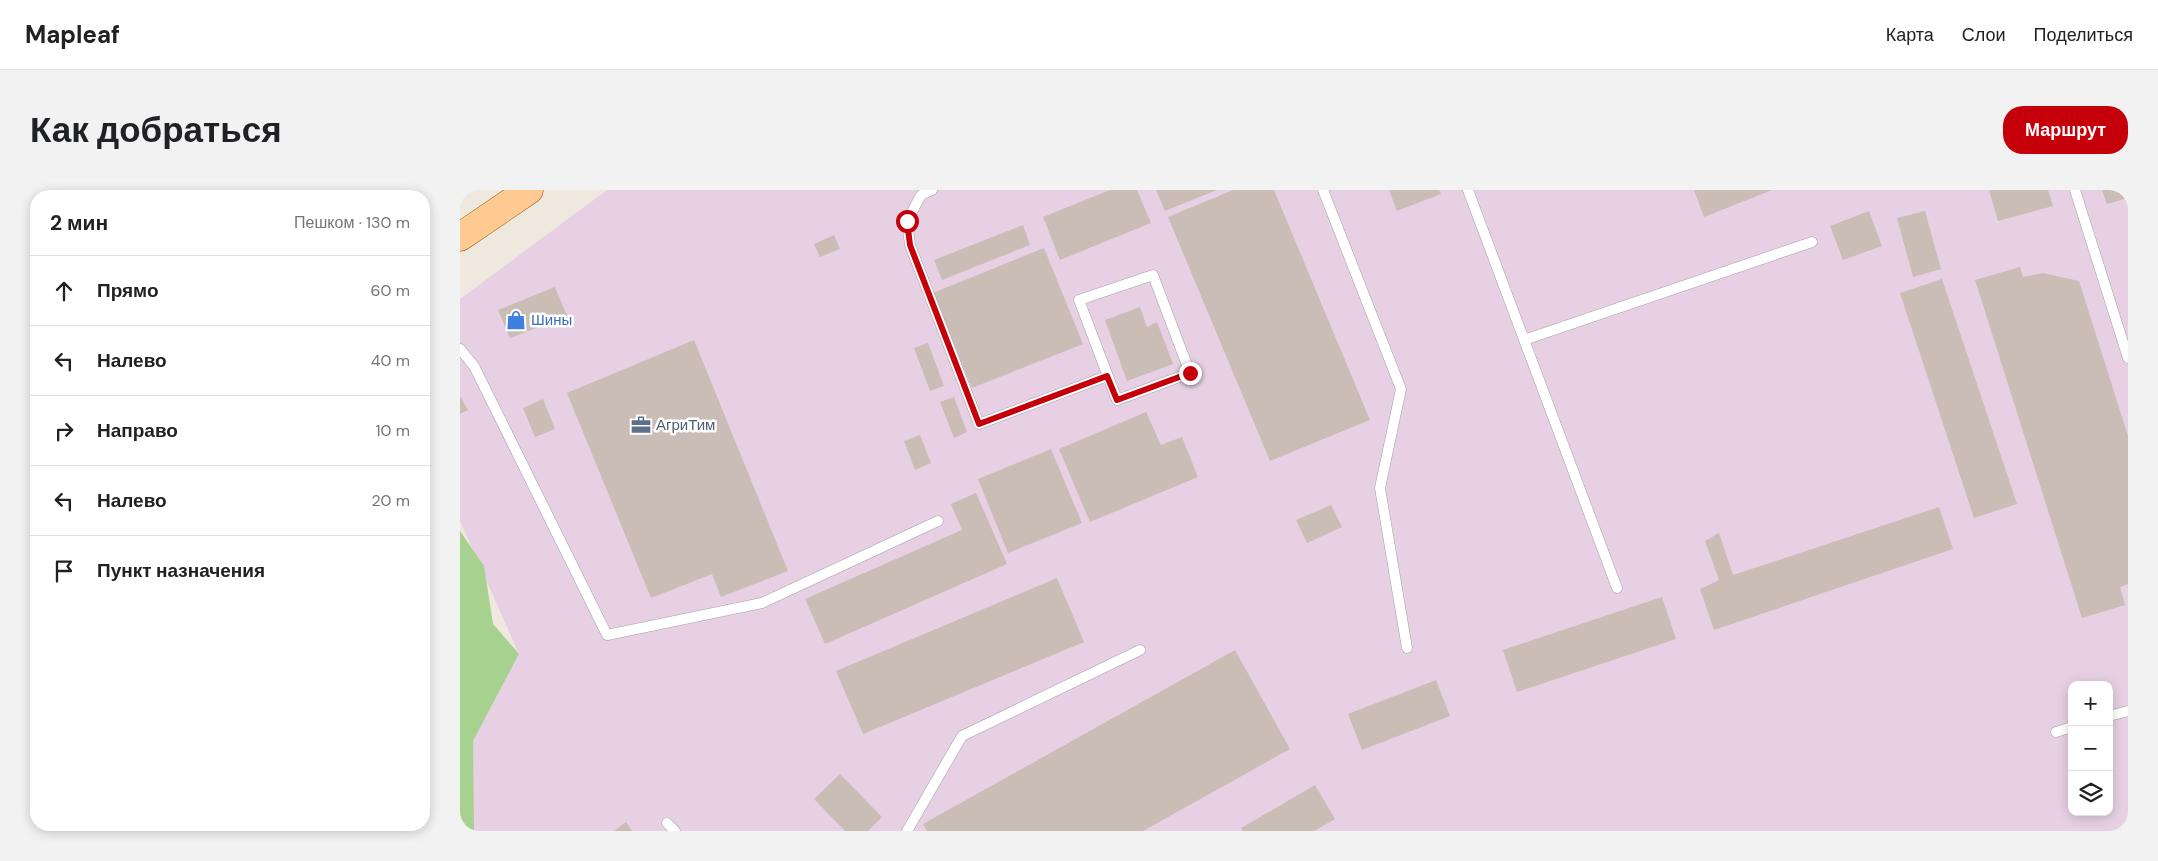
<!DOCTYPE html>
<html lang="ru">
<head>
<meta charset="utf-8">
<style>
  body { margin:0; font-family:"DM Sans",sans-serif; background:#f2f2f2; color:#202124 }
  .controls { position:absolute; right:15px; bottom:15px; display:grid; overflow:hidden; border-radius:10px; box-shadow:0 2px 12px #0003 }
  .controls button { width:45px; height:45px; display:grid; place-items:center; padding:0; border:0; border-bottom:1px solid #e0e0e0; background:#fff; color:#202124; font:25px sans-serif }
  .stop { position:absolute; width:15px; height:15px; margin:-11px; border:4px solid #c5000b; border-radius:50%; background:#fff }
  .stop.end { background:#c5000b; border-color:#fff; box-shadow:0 1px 5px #0008 }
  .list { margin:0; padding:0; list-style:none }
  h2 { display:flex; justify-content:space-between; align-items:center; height:65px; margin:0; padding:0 20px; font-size:21px }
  h2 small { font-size:16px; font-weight:400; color:#757577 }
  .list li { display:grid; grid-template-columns:32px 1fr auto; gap:15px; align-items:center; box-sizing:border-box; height:70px; padding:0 20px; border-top:1px solid #e0e0e0 }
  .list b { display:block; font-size:19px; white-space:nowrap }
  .list em { font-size:16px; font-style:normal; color:#757577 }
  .icon { flex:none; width:28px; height:28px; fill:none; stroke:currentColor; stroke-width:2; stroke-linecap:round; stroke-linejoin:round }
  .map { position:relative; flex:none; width:1668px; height:641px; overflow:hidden; border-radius:20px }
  header { display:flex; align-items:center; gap:30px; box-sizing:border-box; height:70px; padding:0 25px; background:#fff; border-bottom:1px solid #e0e0e0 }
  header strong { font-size:24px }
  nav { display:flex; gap:28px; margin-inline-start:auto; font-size:18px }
  .intro { display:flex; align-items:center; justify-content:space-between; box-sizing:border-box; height:120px; padding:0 30px }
  h1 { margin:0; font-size:35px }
  .button { padding:12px 22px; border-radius:20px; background:#c5000b; color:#fff; font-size:18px; font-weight:700 }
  main { display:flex; gap:30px; padding:0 30px }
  aside { flex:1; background:#fff; border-radius:20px; box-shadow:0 2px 12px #0003 }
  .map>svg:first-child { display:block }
  .industrial { fill:#e7d0e4; fill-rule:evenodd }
  .forest { fill:#a6d18f }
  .building { fill:#c9bdb5 }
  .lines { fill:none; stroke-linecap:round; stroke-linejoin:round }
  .service-casing { stroke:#a2a2a2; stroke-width:11 }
  .primary-casing { stroke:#915900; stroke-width:29 }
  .service { stroke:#fff; stroke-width:10 }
  .primary { stroke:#ffca92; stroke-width:28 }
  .route { stroke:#c5000b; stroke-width:6 }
  .labels { text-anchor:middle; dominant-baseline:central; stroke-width:5; stroke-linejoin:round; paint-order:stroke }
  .shop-label { font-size:15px; fill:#366cbe; stroke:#fff; text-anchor:start }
  .service-label { font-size:15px; fill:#4e5e75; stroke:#fff; text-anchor:start }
</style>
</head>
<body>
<header>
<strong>Mapleaf</strong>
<nav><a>Карта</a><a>Слои</a><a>Поделиться</a></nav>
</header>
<div class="intro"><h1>Как добраться</h1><a class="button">Маршрут</a></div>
<main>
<aside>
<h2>2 мин<small>Пешком · 130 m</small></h2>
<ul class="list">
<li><svg class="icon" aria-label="ahead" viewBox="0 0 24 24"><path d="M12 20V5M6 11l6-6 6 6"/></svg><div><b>Прямо</b></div><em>60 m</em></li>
<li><svg class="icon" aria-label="left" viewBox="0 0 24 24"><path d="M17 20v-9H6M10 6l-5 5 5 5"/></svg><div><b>Налево</b></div><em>40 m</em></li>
<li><svg class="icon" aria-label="right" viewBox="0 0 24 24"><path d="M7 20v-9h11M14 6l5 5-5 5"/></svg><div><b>Направо</b></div><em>10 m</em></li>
<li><svg class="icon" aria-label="left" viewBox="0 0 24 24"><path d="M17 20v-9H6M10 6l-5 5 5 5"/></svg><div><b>Налево</b></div><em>20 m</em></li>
<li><svg class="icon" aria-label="arrive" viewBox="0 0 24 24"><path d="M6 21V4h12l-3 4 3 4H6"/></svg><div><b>Пункт назначения</b></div></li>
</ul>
</aside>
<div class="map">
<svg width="1668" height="641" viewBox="0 0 1668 641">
  <rect width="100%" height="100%" fill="#eee8df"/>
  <path class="industrial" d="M 147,0 L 1668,0 L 1668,641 L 13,641 L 13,551 L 59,464 L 0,331 L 0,109 ZM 1612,495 L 1649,495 L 1649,622 L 1612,622 Z"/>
  <path class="forest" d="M 0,341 L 24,376 L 33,434 L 59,464 L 13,551 L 14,641 L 0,641 Z"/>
  <path class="building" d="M 650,0 L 677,0 L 691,33 L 600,70 L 583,27 Z
    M 696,0 L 757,0 L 705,21 Z
    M 773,0 L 814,0 L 910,230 L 810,271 L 708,27 Z
    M 929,0 L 979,0 L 981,4 L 937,21 Z
    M 1234,0 L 1312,0 L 1244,27 Z
    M 1529,0 L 1588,0 L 1593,16 L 1538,31 Z
    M 1642,0 L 1668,0 L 1668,8 L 1647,14 Z
    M 1409,21 L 1422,56 L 1383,70 L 1370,36 Z
    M 1465,21 L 1481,79 L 1453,87 L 1437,28 Z
    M 563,35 L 570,55 L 482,90 L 474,70 Z
    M 374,45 L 380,59 L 360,67 L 354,54 Z
    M 584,58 L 623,154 L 512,198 L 473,103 Z
    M 1560,77 L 1563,87 L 1583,83 L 1619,91 L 1668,246 L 1668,394 L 1660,397 L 1665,415 L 1622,428 L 1515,90 Z
    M 1482,89 L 1557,314 L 1514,328 L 1440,103 Z
    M 95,97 L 107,126 L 50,148 L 38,120 Z
    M 680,117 L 687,137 L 697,132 L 713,174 L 667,191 L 645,130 Z
    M 234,150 L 328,381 L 261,407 L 252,384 L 191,408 L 107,203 Z
    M 468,153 L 484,196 L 470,201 L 454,158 Z
    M 0,206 L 8,220 L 0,224 Z
    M 494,207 L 507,242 L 494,248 L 480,212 Z
    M 83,209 L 95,239 L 75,247 L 63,218 Z
    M 686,222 L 701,255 L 722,247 L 738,287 L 630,332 L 599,259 Z
    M 460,245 L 471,273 L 455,280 L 444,251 Z
    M 591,259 L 622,333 L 548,363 L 518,289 Z
    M 516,303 L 547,374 L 365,454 L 345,409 L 502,340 L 491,314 Z
    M 871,315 L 882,337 L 847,353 L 836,330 Z
    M 1479,317 L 1493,359 L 1254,440 L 1240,399 L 1259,390 L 1245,351 L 1259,343 L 1273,385 Z
    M 597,388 L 624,452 L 403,544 L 376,481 Z
    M 1202,407 L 1216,449 L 1057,502 L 1043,460 Z
    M 775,460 L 830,559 L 683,641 L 467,641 L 463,634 Z
    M 976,490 L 990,526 L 902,560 L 888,524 Z
    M 380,584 L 422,627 L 408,641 L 385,641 L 354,609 Z
    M 855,595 L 875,629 L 854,641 L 783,641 L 781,638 Z
    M 166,632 L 172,641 L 154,641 Z"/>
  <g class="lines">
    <defs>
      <path id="service" d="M 472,0 L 461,5 L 447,31 L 450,55 L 519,234 L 647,186
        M 863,0 L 941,199 L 920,298 L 947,458
        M 1008,0 L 1157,398
        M 1615,0 L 1668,168
        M 693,85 L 730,183 L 657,210 L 619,110 Z
        M 1064,150 L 1352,52
        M 0,159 L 14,176 L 147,445 L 302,413 L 478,331
        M 1649,526 L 1668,521
        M 1596,542 L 1612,537
        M 207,633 L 215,641
        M 447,641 L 502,546 L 680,460"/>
      <path id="primary" d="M 0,47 L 69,0"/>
    </defs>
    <use href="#service" class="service-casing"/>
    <use href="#primary" class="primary-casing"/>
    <use href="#service" class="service"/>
    <use href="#primary" class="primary"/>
  </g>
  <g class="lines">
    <path class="route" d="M 447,31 L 450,55 L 519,234 L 647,186 L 657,210 L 730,183"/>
  </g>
  <defs>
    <symbol id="shop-bare" viewBox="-9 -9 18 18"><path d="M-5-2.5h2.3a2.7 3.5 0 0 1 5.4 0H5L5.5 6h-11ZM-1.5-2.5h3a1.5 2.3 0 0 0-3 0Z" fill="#3f7fe0" stroke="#fff" stroke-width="2.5" paint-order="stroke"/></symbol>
    <symbol id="office-bare" viewBox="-9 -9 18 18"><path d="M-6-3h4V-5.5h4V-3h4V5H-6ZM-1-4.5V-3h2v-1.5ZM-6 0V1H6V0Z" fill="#5c6f8a" stroke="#fff" stroke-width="2.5" paint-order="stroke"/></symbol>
  </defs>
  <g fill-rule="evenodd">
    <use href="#shop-bare" x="42" y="116" width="28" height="28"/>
    <use href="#office-bare" x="167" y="221" width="28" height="28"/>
  </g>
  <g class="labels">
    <g class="shop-label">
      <text x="71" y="130">Шины</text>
    </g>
    <g class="service-label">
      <text x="196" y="235">АгриТим</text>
    </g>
  </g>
</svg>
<div class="controls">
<button>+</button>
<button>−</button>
<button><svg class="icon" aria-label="layers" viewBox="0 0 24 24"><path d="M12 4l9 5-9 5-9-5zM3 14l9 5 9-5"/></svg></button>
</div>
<div class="stop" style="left:447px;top:31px"></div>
<div class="stop end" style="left:730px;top:183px"></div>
</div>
</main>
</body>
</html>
